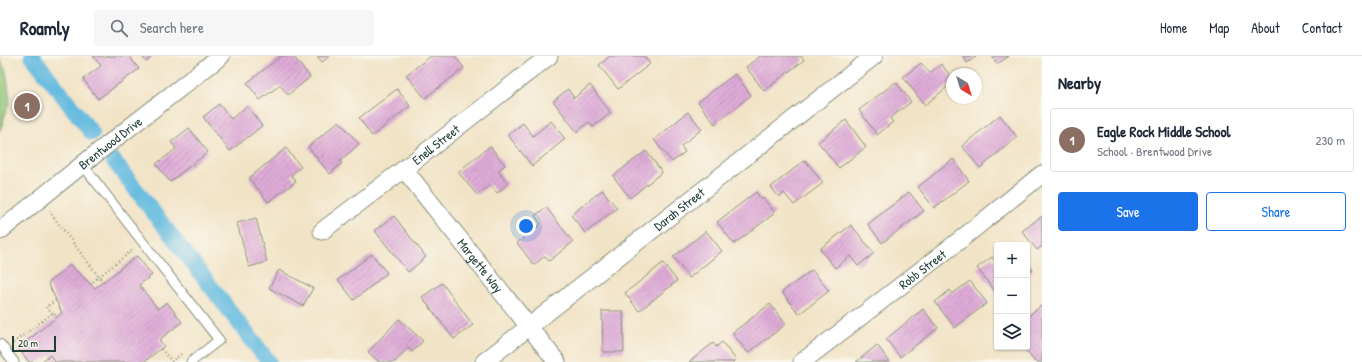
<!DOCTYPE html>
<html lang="en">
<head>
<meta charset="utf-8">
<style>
  body { margin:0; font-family:"Patrick Hand",sans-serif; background:#f6f6f7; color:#1f2937 }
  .controls { position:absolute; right:12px; bottom:12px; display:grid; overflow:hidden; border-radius:4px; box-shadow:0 1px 3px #0004 }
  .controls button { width:36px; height:36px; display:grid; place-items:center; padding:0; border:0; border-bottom:1px solid #e0e1e3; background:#fff; color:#1f2937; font:20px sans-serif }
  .compass { position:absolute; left:946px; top:12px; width:36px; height:36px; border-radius:50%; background:#fff; box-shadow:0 1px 3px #0004; rotate:142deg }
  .scale { position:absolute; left:12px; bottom:10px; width:44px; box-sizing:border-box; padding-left:4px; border:2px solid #1f3d34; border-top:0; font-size:11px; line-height:14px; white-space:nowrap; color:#1f3d34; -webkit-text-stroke:3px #fbf7ec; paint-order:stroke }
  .you { position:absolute; left:526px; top:170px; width:14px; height:14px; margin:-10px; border:3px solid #fff; border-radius:50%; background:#1a73e8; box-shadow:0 0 0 6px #1a73e833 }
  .badge { display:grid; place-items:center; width:26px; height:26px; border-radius:50%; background:#1a73e8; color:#fff; font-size:13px; font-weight:700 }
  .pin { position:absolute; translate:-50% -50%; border:2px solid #fff; box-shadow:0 1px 4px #0006 }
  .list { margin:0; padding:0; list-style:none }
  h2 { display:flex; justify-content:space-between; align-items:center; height:52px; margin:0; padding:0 16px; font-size:17px }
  h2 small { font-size:13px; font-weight:400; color:#747a83 }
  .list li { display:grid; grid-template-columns:26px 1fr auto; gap:12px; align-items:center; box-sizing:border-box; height:64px; margin:0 8px 8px; padding:0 8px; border:1px solid #e0e1e3; border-radius:4px }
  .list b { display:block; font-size:15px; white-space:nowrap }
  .list p { margin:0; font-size:13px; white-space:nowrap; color:#747a83 }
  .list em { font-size:13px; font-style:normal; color:#747a83 }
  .actions { display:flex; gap:8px; padding:12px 16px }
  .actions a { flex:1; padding:9px 0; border:1px solid #1a73e8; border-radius:4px; text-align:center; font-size:14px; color:#1a73e8 }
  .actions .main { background:#1a73e8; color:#fff }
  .icon { flex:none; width:22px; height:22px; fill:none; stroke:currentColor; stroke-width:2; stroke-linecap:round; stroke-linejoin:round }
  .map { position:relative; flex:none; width:1042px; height:306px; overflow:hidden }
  header { display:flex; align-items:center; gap:24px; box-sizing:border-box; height:56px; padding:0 20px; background:#fff; border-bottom:1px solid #e0e1e3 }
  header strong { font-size:19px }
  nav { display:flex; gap:22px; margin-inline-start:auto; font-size:14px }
  .search { width:280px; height:36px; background:#f6f6f7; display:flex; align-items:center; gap:10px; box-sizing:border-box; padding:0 14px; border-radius:4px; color:#747a83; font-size:15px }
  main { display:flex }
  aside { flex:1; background:#fff }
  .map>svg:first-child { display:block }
  .garden { fill:#8dc376; stroke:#568055 }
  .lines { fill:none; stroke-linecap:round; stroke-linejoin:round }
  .canal { stroke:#62badf; stroke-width:16 }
  .building { fill:url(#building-hatch) }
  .lane-casing { stroke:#88907d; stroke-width:11 }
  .street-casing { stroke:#88907d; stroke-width:19 }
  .path { stroke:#88907d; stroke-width:2.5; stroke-dasharray:1 3; stroke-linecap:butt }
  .lane { stroke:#fff; stroke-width:9 }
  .street { stroke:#fff; stroke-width:17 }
  .labels { text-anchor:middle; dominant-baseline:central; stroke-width:3; stroke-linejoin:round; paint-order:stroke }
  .street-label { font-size:13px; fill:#1f3d34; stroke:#fbf7ec }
</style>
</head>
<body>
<header>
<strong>Roamly</strong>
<div class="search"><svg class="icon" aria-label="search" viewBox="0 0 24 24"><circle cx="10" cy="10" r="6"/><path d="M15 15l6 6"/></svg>Search here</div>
<nav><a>Home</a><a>Map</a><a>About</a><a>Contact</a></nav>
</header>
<main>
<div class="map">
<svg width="1042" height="306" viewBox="0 0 1042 306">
  <defs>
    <pattern id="building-hatch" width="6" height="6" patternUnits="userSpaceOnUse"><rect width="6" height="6" fill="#dfabd8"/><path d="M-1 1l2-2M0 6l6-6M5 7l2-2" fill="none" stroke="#b48cb0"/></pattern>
  </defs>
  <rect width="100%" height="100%" fill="#fbf7ec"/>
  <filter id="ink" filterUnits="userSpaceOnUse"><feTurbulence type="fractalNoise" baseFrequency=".025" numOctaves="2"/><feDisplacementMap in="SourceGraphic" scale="8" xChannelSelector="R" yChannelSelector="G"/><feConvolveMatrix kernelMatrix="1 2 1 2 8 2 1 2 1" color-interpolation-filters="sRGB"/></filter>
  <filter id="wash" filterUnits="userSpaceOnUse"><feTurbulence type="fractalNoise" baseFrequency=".012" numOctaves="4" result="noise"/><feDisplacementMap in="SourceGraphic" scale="16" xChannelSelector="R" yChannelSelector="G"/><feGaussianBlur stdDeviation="0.9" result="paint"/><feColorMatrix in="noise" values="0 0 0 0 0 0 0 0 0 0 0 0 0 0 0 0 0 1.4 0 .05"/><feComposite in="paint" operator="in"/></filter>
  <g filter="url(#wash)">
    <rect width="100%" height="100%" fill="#f1e3c6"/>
    <path class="garden" d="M 0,3 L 6,15 L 10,43 L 0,75 Z"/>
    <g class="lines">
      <path class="canal" d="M 32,0 L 92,77
        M 113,104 L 269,306"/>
    </g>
    <g id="blocks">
      <path class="building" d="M 93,0 L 102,0 L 104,2 L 107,0 L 129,0 L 139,13 L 98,43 L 83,23 L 101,10 Z
        M 142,0 L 153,0 L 146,6 Z
        M 281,0 L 293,0 L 310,21 L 288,39 L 280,29 L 260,44 L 247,27 Z
        M 317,0 L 330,0 L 322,6 Z
        M 431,0 L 455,0 L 464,12 L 425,42 L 406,19 Z
        M 610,0 L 644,0 L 650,8 L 618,33 L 599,9 Z
        M 760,0 L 801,0 L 804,4 L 764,35 L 746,11 Z
        M 963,0 L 977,0 L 967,7 Z
        M 992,0 L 1009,0 L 997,8 Z
        M 921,7 L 930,17 L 941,8 L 952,22 L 952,27 L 925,49 L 903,21 Z
        M 735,18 L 751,39 L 715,68 L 698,46 Z
        M 896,26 L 911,46 L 890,62 L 893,66 L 877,79 L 859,54 Z
        M 590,29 L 611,57 L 593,71 L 589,66 L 577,76 L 553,45 L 568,33 L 574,42 Z
        M 397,33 L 410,50 L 372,80 L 359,62 Z
        M 219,48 L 231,63 L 247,50 L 262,70 L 230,95 L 203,61 Z
        M 688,56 L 702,73 L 681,90 L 685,96 L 672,106 L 654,84 Z
        M 1000,59 L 1017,81 L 980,112 L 962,90 Z
        M 846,64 L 866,91 L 839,112 L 818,86 Z
        M 339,65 L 359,88 L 340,105 L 342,107 L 330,118 L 308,91 Z
        M 551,65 L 565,83 L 532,110 L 508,79 L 523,67 L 533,80 Z
        M 189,72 L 208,96 L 170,126 L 156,108 L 176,93 L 171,86 Z
        M 490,90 L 505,109 L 498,115 L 508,128 L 497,137 L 490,129 L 477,139 L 458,116 Z
        M 286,92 L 301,111 L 291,119 L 296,125 L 268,146 L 249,122 Z
        M 646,95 L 662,116 L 630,142 L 613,120 Z
        M 953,103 L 969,125 L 934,152 L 918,131 Z
        M 805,104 L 823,127 L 794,149 L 784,137 L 779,141 L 771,131 Z
        M 602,134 L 617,152 L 585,177 L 571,159 Z
        M 756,136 L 761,143 L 763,142 L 775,157 L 734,188 L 717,166 Z
        M 909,136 L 924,155 L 882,187 L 868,168 Z
        M 546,151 L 573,186 L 549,205 L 545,200 L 534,209 L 517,187 L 541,168 L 535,160 Z
        M 394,160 L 426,201 L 408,216 L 375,175 Z
        M 1042,160 L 1042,190 L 1037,194 L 1022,175 Z
        M 256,162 L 267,206 L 249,211 L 237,167 Z
        M 851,169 L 874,197 L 858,210 L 850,200 L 835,212 L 820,193 Z
        M 706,175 L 722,195 L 689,222 L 673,201 Z
        M 372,198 L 387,217 L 354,244 L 338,224 Z
        M 137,200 L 152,219 L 139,229 L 158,253 L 167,246 L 182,266 L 159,284 L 164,290 L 144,306 L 55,306 L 50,299 L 41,306 L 29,306 L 18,292 L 62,257 L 48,227 L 70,209 L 95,232 Z
        M 992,201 L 997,207 L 997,238 L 977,212 Z
        M 1027,206 L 1033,214 L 1027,219 Z
        M 663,207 L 677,225 L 639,255 L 625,237 Z
        M 279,214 L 313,232 L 303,250 L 269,232 Z
        M 812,214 L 829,235 L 799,258 L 782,236 Z
        M 970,225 L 987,247 L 955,272 L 935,246 L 950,234 L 952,238 Z
        M 442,227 L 473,269 L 454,283 L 422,241 Z
        M 770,248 L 786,268 L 748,297 L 732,277 Z
        M 1042,249 L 1042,306 L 1035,306 L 1023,291 L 1027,291 L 1027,261 Z
        M 923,253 L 938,272 L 900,301 L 886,283 Z
        M 602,255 L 623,255 L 624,296 L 603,296 Z
        M 399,263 L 423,285 L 412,296 L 408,292 L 395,306 L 379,306 L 368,296 Z
        M 722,286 L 736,304 L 734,306 L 689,306 L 713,287 L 716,291 Z
        M 877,289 L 890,306 L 856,306 Z"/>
    </g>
  </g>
  <g filter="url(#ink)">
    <use href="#blocks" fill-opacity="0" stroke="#88907d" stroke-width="1"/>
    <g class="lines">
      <defs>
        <path id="lane" d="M 82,108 L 219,284 L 191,306
          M 0,288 L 14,306"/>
        <g id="street">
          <path id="s1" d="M 404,113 L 557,306"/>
          <path id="s2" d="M 0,175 L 93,100 L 221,0"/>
          <path id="s3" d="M 322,175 L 404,113 L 549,0"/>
          <path id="s4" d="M 484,306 L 874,0"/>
          <path id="s5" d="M 802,306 L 960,184 L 1042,118"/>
        </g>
      </defs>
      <use href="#lane" class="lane-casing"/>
      <use href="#street" class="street-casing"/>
      <path class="path" d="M 49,155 L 103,226
        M 90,228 L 134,193
        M 53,257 L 46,251 L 56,244
        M 13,287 L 53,257 L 57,261
        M 161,293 L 172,306
        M 47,302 L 50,306
        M 171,306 L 181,298"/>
      <use href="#lane" class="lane"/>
      <use href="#street" class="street"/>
    </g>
  </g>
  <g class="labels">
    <g class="street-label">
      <text stroke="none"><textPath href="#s2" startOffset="141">Brentwood Drive</textPath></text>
      <text stroke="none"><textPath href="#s3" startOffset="143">Enell Street</textPath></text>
      <text stroke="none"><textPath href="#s4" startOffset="248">Darah Street</textPath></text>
      <text stroke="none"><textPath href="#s1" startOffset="123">Margette Way</textPath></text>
      <text stroke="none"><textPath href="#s5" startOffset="152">Robb Street</textPath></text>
    </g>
  </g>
</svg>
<div class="controls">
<button>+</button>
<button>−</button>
<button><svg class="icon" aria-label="layers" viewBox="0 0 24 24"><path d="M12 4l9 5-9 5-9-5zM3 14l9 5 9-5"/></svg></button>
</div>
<svg class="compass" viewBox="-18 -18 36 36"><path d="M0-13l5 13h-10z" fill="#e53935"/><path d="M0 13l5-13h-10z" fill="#747a83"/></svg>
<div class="scale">20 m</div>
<div class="you"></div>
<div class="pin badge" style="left:27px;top:50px;background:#8d6e63">1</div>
</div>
<aside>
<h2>Nearby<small></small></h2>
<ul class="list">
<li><span class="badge" style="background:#8d6e63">1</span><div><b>Eagle Rock Middle School</b><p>School · Brentwood Drive</p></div><em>230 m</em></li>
</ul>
<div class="actions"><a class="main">Save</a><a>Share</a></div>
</aside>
</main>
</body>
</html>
